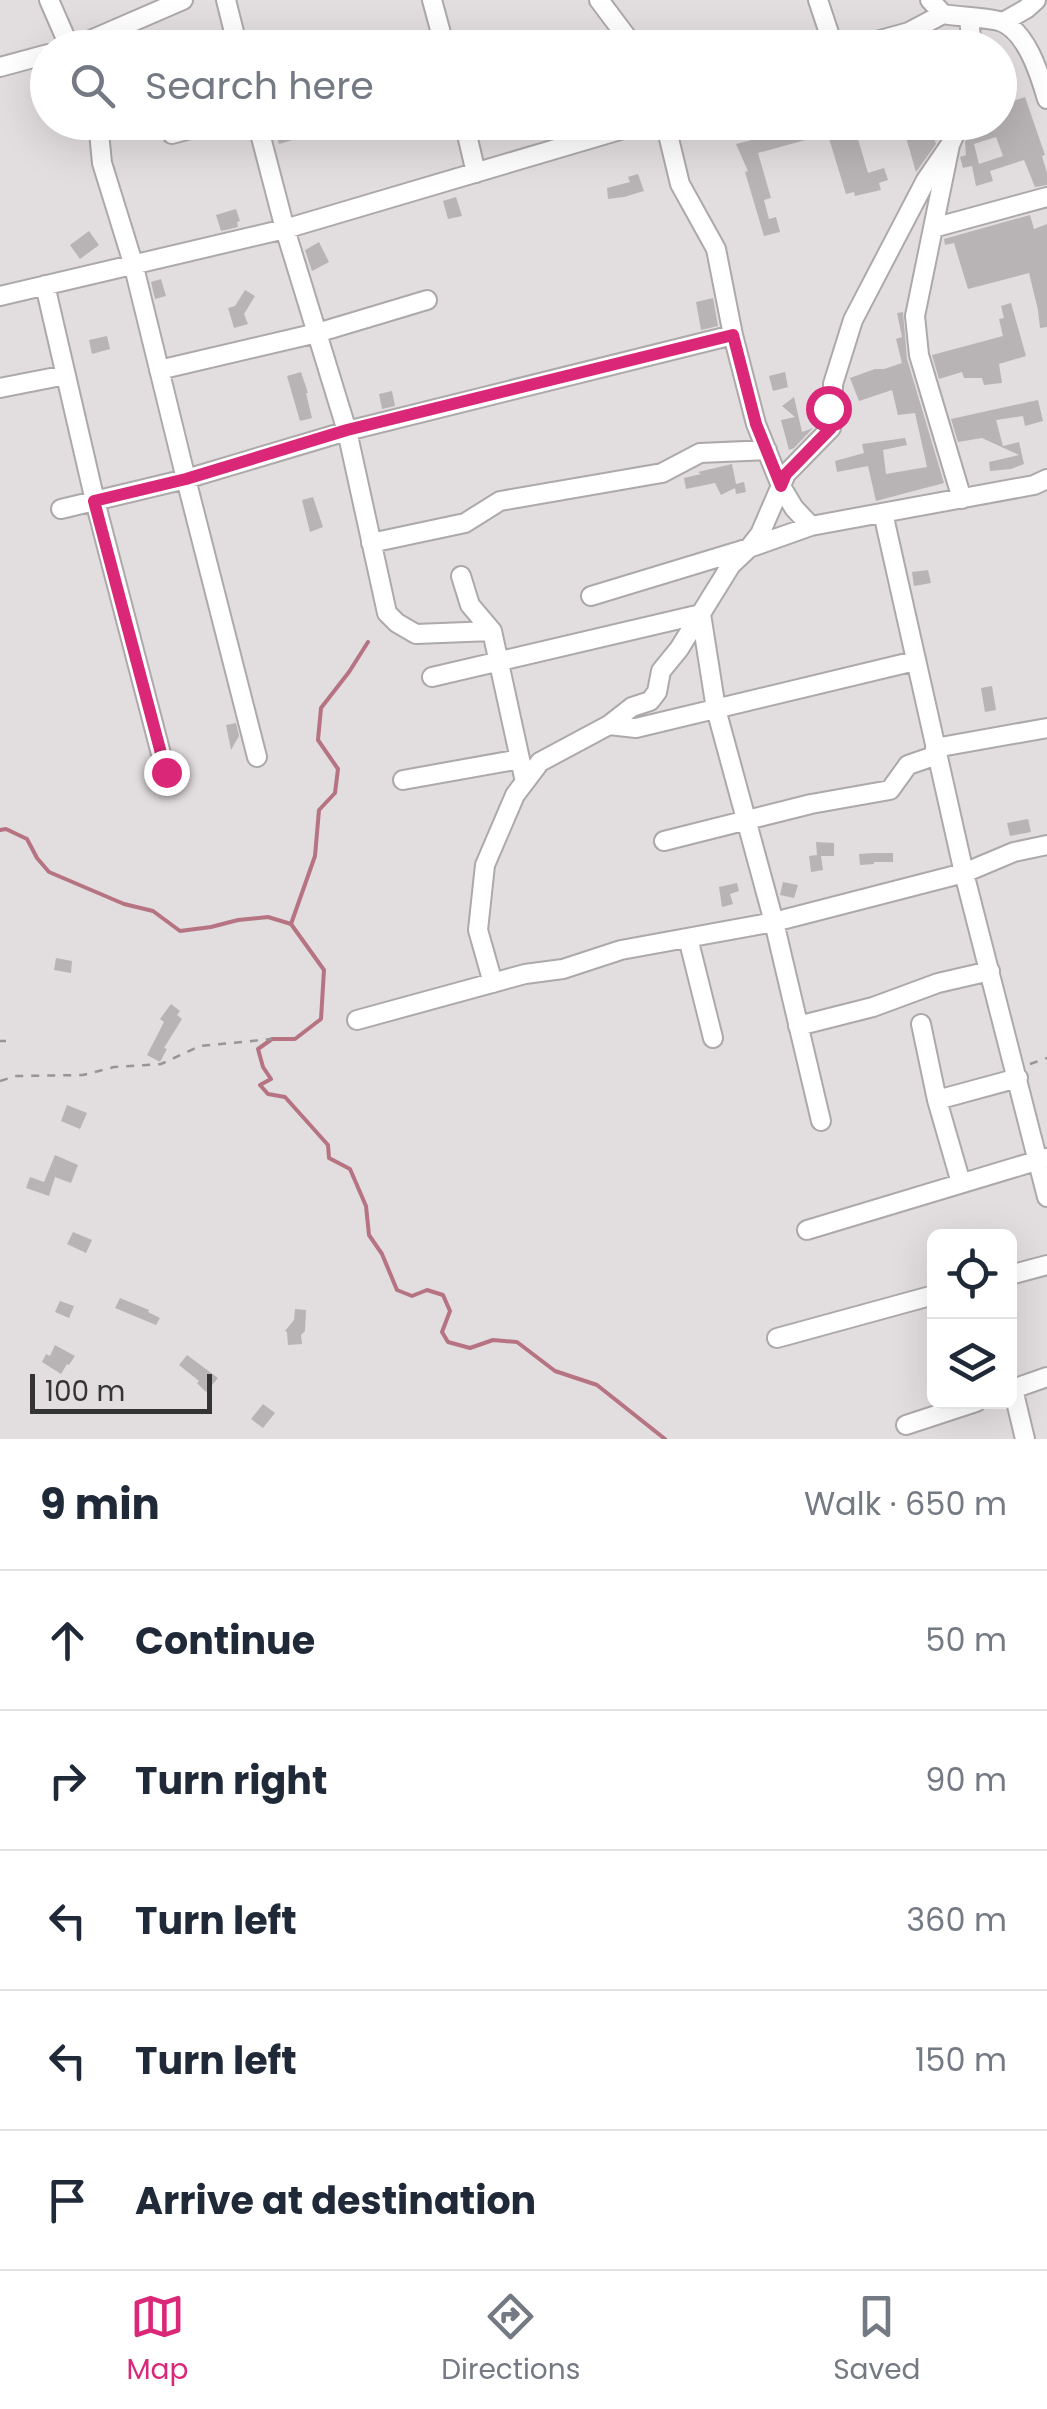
<!DOCTYPE html>
<html lang="en">
<head>
<meta charset="utf-8">
<style>
  body { margin:0; font-family:Poppins,sans-serif; background:#f6f6f7; color:#1f2937 }
  .controls { position:absolute; right:30px; bottom:30px; display:grid; overflow:hidden; border-radius:15px; box-shadow:0 10px 40px #0002 }
  .controls button { width:90px; height:90px; display:grid; place-items:center; padding:0; border:0; border-bottom:2px solid #e0e1e3; background:#fff; color:#1f2937; font:50px sans-serif }
  .scale { position:absolute; left:30px; bottom:25px; width:182px; box-sizing:border-box; padding-left:10px; border:5px solid #353434; border-top:0; font-size:28px; line-height:35px; white-space:nowrap; color:#353434; -webkit-text-stroke:8px #e2ddde; paint-order:stroke }
  .stop { position:absolute; width:30px; height:30px; margin:-22px; border:8px solid #db2777; border-radius:50%; background:#fff }
  .stop.end { background:#db2777; border-color:#fff; box-shadow:0 2px 10px #0008 }
  .list { margin:0; padding:0; list-style:none }
  h2 { display:flex; justify-content:space-between; align-items:center; height:130px; margin:0; padding:0 40px; font-size:42px }
  h2 small { font-size:32px; font-weight:400; color:#747a83 }
  .list li { display:grid; grid-template-columns:65px 1fr auto; gap:30px; align-items:center; box-sizing:border-box; height:140px; padding:0 40px; border-top:2px solid #e0e1e3 }
  .list b { display:block; font-size:38px; white-space:nowrap }
  .list em { font-size:32px; font-style:normal; color:#747a83 }
  .icon { flex:none; width:55px; height:55px; fill:none; stroke:currentColor; stroke-width:2; stroke-linecap:round; stroke-linejoin:round }
  .map { position:relative; flex:none; width:1047px; height:1439px; overflow:hidden }
  .search { position:absolute; background:#fff; box-shadow:0 10px 40px #0002; left:30px; right:30px; top:30px; height:110px; display:flex; align-items:center; gap:25px; box-sizing:border-box; padding:0 35px; border-radius:55px; color:#747a83; font-size:38px }
  .sheet { height:830px; background:#fff }
  nav { display:flex; justify-content:space-around; align-items:center; box-sizing:border-box; height:140px; border-top:2px solid #e0e1e3; background:#fff; font-size:28px; color:#747a83 }
  nav a { display:grid; justify-items:center; gap:5px }
  nav .on { color:#db2777 }
  .map>svg:first-child { display:block }
  .lines { fill:none; stroke-linecap:round; stroke-linejoin:round }
  .stream { stroke:#b67482; stroke-width:4 }
  .building { fill:#b8b4b5; fill-rule:evenodd }
  .minor-casing { stroke:#ada9aa; stroke-width:22 }
  .path { stroke:#989596; stroke-width:2.5; stroke-dasharray:8 8; stroke-linecap:butt }
  .minor { stroke:#fff; stroke-width:18 }
  .route { stroke:#db2777; stroke-width:12 }
</style>
</head>
<body>
<div class="map">
<svg width="1047" height="1439" viewBox="0 0 1047 1439">
  <rect width="100%" height="100%" fill="#e2ddde"/>
  <g class="lines">
    <path class="stream" d="M 0,830 L 6,829 L 27,839 L 37,858 L 49,872 L 124,904 L 153,911 L 180,931 L 211,927 L 238,920 L 268,917 L 291,924 L 324,970 L 321,1019 L 295,1039 L 272,1039 L 258,1049 L 263,1067 L 271,1079 L 260,1085 L 268,1094 L 285,1097 L 328,1145 L 329,1158 L 350,1169 L 366,1206 L 369,1235 L 382,1254 L 397,1290 L 412,1296 L 427,1290 L 443,1295 L 450,1311 L 442,1332 L 448,1342 L 470,1348 L 493,1340 L 517,1342 L 555,1371 L 597,1385 L 665,1439
      M 291,924 L 315,856 L 319,810 L 335,793 L 338,769 L 318,740 L 321,708 L 349,672 L 368,642"/>
  </g>
  <path class="building" d="M 1025,97 L 1045,155 L 1042,156 L 1047,173 L 1047,185 L 1035,187 L 1024,160 L 990,171 L 993,181 L 976,186 L 972,166 L 976,165 L 963,168 L 960,157 L 966,155 L 965,142 L 971,129 L 972,135 L 987,130 L 984,122 L 1000,122 L 1000,105 ZM 996,137 L 1003,156 L 979,164 L 974,144 Z
    M 730,122 L 764,122 L 735,137 Z
    M 824,122 L 853,122 L 868,173 L 884,168 L 888,180 L 879,183 L 881,190 L 855,196 L 854,192 L 846,194 Z
    M 917,122 L 946,122 L 944,128 L 932,131 L 936,144 L 916,172 L 903,127 Z
    M 805,126 L 809,139 L 758,153 L 771,198 L 764,200 L 769,219 L 776,217 L 780,232 L 764,236 L 745,172 L 748,171 L 736,144 Z
    M 293,128 L 296,139 L 279,144 L 276,134 Z
    M 638,174 L 644,191 L 624,197 L 608,199 L 607,188 L 630,182 L 628,177 Z
    M 456,197 L 462,216 L 448,219 L 443,201 Z
    M 236,209 L 240,221 L 237,222 L 238,227 L 221,231 L 216,215 Z
    M 1030,215 L 1034,229 L 1047,224 L 1047,327 L 1040,328 L 1038,310 L 1029,273 L 968,289 L 954,243 L 945,245 L 944,239 Z
    M 89,231 L 99,245 L 80,259 L 70,245 Z
    M 319,242 L 329,262 L 312,271 L 305,250 Z
    M 161,279 L 166,296 L 155,299 L 151,282 Z
    M 245,290 L 255,296 L 244,314 L 248,324 L 234,328 L 228,308 L 235,306 Z
    M 713,298 L 718,326 L 701,330 L 696,302 Z
    M 1011,303 L 1026,356 L 999,364 L 1002,383 L 984,385 L 982,378 L 964,378 L 962,372 L 939,379 L 932,355 L 1003,336 L 999,319 L 1004,318 L 1001,306 Z
    M 903,312 L 907,359 L 944,483 L 876,501 L 868,466 L 837,472 L 835,461 L 864,453 L 862,444 L 905,438 L 907,445 L 883,450 L 886,474 L 927,467 L 915,413 L 898,415 L 892,390 L 859,401 L 850,378 L 875,369 L 884,369 L 902,363 L 896,339 L 902,337 L 897,313 Z
    M 107,336 L 110,349 L 92,354 L 89,340 Z
    M 301,372 L 308,393 L 306,393 L 312,418 L 300,421 L 287,376 Z
    M 785,372 L 788,387 L 773,391 L 769,376 Z
    M 392,391 L 395,406 L 382,409 L 379,394 Z
    M 794,397 L 802,432 L 813,428 L 794,448 L 789,450 L 781,420 L 795,417 L 782,406 Z
    M 1038,400 L 1043,421 L 1025,426 L 1023,416 L 996,420 L 1003,446 L 1019,442 L 1024,464 L 1011,469 L 990,471 L 989,462 L 1019,455 L 982,438 L 958,442 L 951,419 Z
    M 732,464 L 736,484 L 744,482 L 746,492 L 736,494 L 735,488 L 721,495 L 715,483 L 686,489 L 684,478 L 701,474 L 698,472 Z
    M 313,497 L 323,527 L 310,532 L 302,500 Z
    M 928,570 L 931,583 L 914,586 L 912,572 Z
    M 992,686 L 996,710 L 985,712 L 981,688 Z
    M 236,723 L 239,736 L 231,750 L 226,725 Z
    M 1028,819 L 1031,832 L 1010,836 L 1007,823 Z
    M 816,842 L 834,843 L 834,856 L 821,856 L 823,870 L 811,872 L 809,856 L 817,855 Z
    M 874,853 L 893,853 L 893,862 L 874,862 L 874,864 L 860,865 L 859,854 Z
    M 783,882 L 798,885 L 794,898 L 780,895 Z
    M 737,883 L 739,891 L 730,894 L 733,904 L 722,907 L 719,887 Z
    M 56,958 L 72,961 L 71,973 L 54,970 Z
    M 171,1004 L 180,1011 L 177,1015 L 182,1019 L 164,1048 L 167,1049 L 160,1062 L 147,1055 L 164,1022 L 160,1019 Z
    M 67,1105 L 87,1113 L 80,1129 L 61,1121 Z
    M 55,1155 L 78,1165 L 71,1183 L 55,1177 L 49,1196 L 26,1188 L 30,1177 L 44,1182 Z
    M 73,1232 L 92,1240 L 86,1253 L 67,1244 Z
    M 120,1298 L 149,1310 L 148,1312 L 160,1318 L 156,1325 L 115,1308 Z
    M 60,1301 L 74,1306 L 69,1318 L 55,1312 Z
    M 295,1309 L 306,1310 L 305,1331 L 301,1335 L 302,1344 L 288,1345 L 287,1332 L 285,1331 L 294,1320 Z
    M 55,1345 L 75,1356 L 69,1365 L 67,1364 L 61,1374 L 42,1362 L 46,1354 L 50,1356 Z
    M 187,1355 L 218,1378 L 206,1392 L 197,1383 L 199,1381 L 179,1365 Z
    M 263,1404 L 275,1413 L 263,1428 L 251,1419 Z"/>
  <g class="lines">
    <defs>
      <path id="minor" d="M 49,0 L 70,48
        M 226,0 L 238,48
        M 432,0 L 445,48
        M 599,0 L 635,48
        M 818,0 L 834,48
        M 930,0 L 943,14 C 961,17 981,17 999,21 C 1026,29 1040,75 1047,99
        M 969,18 L 972,48
        M 1003,22 L 1026,9 L 1036,0
        M 72,48 L 183,0
        M 851,48 L 909,32 L 943,14
        M 0,67 L 48,54
        M 98,122 L 102,163 L 133,263 L 186,479 L 257,757
        M 257,122 L 285,229 L 347,431 L 387,613 L 397,623 L 416,634 L 492,631
        M 464,122 L 476,173
        M 665,122 L 680,184 L 716,249 L 733,335 L 756,424 L 781,486 L 794,508 L 811,526
        M 960,122 L 950,145 L 915,316 L 919,355 L 962,499
        M 172,134 L 216,122
        M 933,228 L 1047,197
        M 45,285 L 95,501 L 166,773
        M 0,296 L 285,229 L 647,122
        M 159,370 L 317,333 L 427,300
        M 0,388 L 66,375
        M 61,509 L 186,479 L 347,431 L 733,335
        M 883,513 L 964,873 L 1047,1197
        M 371,543 L 465,523 L 500,501 L 662,473 L 700,453 L 767,450
        M 461,576 L 470,605 L 492,631 L 525,782
        M 591,596 L 749,548 L 811,526 L 1034,485 L 1047,479
        M 432,677 L 701,614 L 716,709 L 774,922 L 821,1121
        M 609,725 L 636,728 L 915,661
        M 935,748 L 1047,728
        M 403,780 L 520,759
        M 664,841 L 811,804 L 890,790 L 908,765 L 937,755
        M 688,938 L 713,1038
        M 493,983 L 478,930 L 485,865 L 515,795 L 540,762 L 609,725 L 632,707 L 650,701 L 657,692 L 661,671 L 679,649 L 731,565 L 749,548 L 760,534 L 786,474 L 831,428 L 827,407 L 833,398 L 833,384 L 853,320 L 926,180 L 950,145
        M 357,1020 L 525,974 L 563,969 L 621,950 L 774,922 L 964,873 L 1014,852 L 1047,845
        M 921,1024 L 937,1100 L 961,1183
        M 798,1026 L 873,1007 L 938,983 L 990,971
        M 937,1100 L 1018,1078
        M 807,1230 L 1046,1158
        M 1010,1275 L 1047,1265
        M 777,1338 L 934,1295
        M 1013,1389 L 1025,1439
        M 1010,1390 L 1047,1377
        M 906,1425 L 976,1402"/>
    </defs>
    <use href="#minor" class="minor-casing"/>
    <path class="path" d="M 0,1041 L 6,1041
      M 1030,1064 L 1047,1058
      M 0,1081 L 16,1076 L 83,1075 L 114,1067 L 161,1064 L 200,1046 L 272,1039"/>
    <use href="#minor" class="minor"/>
  </g>
  <g class="lines">
    <path class="route" d="M 166,772 L 94,501 L 186,479 L 347,430 L 733,335 L 756,424 L 781,486 L 786,474 L 831,428 L 828,408"/>
  </g>
</svg>
<div class="controls">
<button><svg class="icon" aria-label="locate" viewBox="0 0 24 24"><circle cx="12" cy="12" r="6"/><path d="M12 2v4M12 18v4M2 12h4M18 12h4"/></svg></button>
<button><svg class="icon" aria-label="layers" viewBox="0 0 24 24"><path d="M12 4l9 5-9 5-9-5zM3 14l9 5 9-5"/></svg></button>
</div>
<div class="scale">100 m</div>
<div class="stop" style="left:828px;top:408px"></div>
<div class="stop end" style="left:166px;top:772px"></div>
<div class="search"><svg class="icon" aria-label="search" viewBox="0 0 24 24"><circle cx="10" cy="10" r="6"/><path d="M15 15l6 6"/></svg>Search here</div>
</div>
<section class="sheet">
<h2>9 min<small>Walk · 650 m</small></h2>
<ul class="list">
<li><svg class="icon" aria-label="ahead" viewBox="0 0 24 24"><path d="M12 20V5M6 11l6-6 6 6"/></svg><div><b>Continue</b></div><em>50 m</em></li>
<li><svg class="icon" aria-label="right" viewBox="0 0 24 24"><path d="M7 20v-9h11M14 6l5 5-5 5"/></svg><div><b>Turn right</b></div><em>90 m</em></li>
<li><svg class="icon" aria-label="left" viewBox="0 0 24 24"><path d="M17 20v-9H6M10 6l-5 5 5 5"/></svg><div><b>Turn left</b></div><em>360 m</em></li>
<li><svg class="icon" aria-label="left" viewBox="0 0 24 24"><path d="M17 20v-9H6M10 6l-5 5 5 5"/></svg><div><b>Turn left</b></div><em>150 m</em></li>
<li><svg class="icon" aria-label="arrive" viewBox="0 0 24 24"><path d="M6 21V4h12l-3 4 3 4H6"/></svg><div><b>Arrive at destination</b></div></li>
</ul>
</section>
<nav>
<a class="on"><svg class="icon" aria-label="map" viewBox="0 0 24 24"><path d="M3 6l6-2 6 2 6-2v14l-6 2-6-2-6 2zM9 4v14M15 6v14"/></svg>Map</a>
<a><svg class="icon" aria-label="directions" viewBox="0 0 24 24"><path d="M12 3l9 9-9 9-9-9zM9 14v-3h6M13 9l2 2-2 2"/></svg>Directions</a>
<a><svg class="icon" aria-label="saved" viewBox="0 0 24 24"><path d="M7 4h10v16l-5-4-5 4z"/></svg>Saved</a>
</nav>
</body>
</html>
